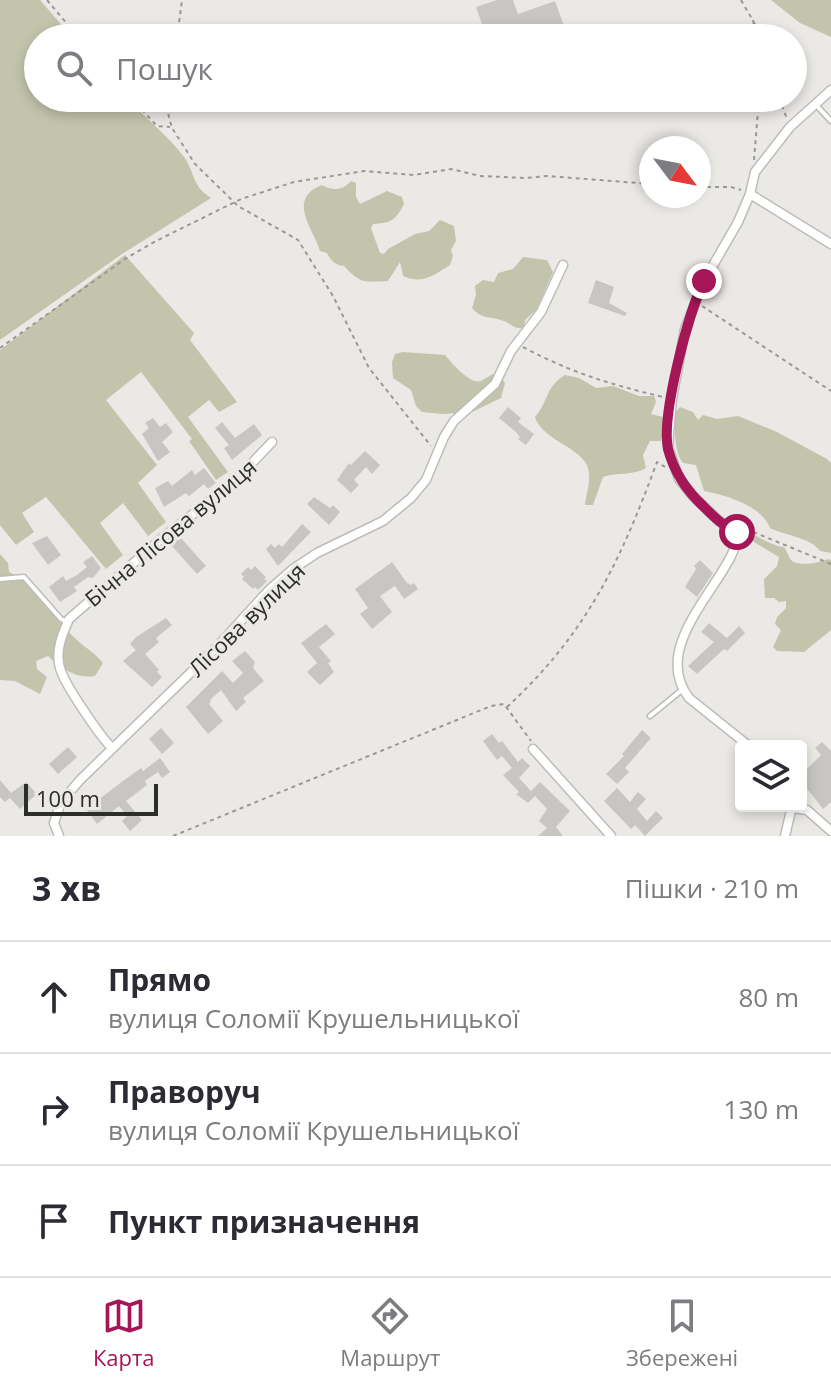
<!DOCTYPE html>
<html lang="uk">
<head>
<meta charset="utf-8">
<style>
  body { margin:0; font-family:"Open Sans",sans-serif; background:#f7f7f7; color:#2b2b33 }
  .controls { position:absolute; right:24px; bottom:24px; display:grid; overflow:hidden; border-radius:8px; box-shadow:0 4px 12px #0003 }
  .controls button { width:72px; height:72px; display:grid; place-items:center; padding:0; border:0; border-bottom:2px solid #e1e1e2; background:#fff; color:#2b2b33; font:40px sans-serif }
  .compass { position:absolute; left:639px; top:136px; width:72px; height:72px; border-radius:50%; background:#fff; box-shadow:0 4px 12px #0003; rotate:122deg }
  .scale { position:absolute; left:24px; bottom:20px; width:134px; box-sizing:border-box; padding-left:8px; border:4px solid #2d2d2b; border-top:0; font-size:22px; line-height:28px; white-space:nowrap; color:#2d2d2b; -webkit-text-stroke:6px #ebe9e6; paint-order:stroke }
  .stop { position:absolute; width:24px; height:24px; margin:-18px; border:6px solid #a51657; border-radius:50%; background:#fff }
  .stop.end { background:#a51657; border-color:#fff; box-shadow:0 2px 8px #0008 }
  .list { margin:0; padding:0; list-style:none }
  h2 { display:flex; justify-content:space-between; align-items:center; height:104px; margin:0; padding:0 32px; font-size:34px }
  h2 small { font-size:26px; font-weight:400; color:#7c7c81 }
  .list li { display:grid; grid-template-columns:52px 1fr auto; gap:24px; align-items:center; box-sizing:border-box; height:112px; padding:0 32px; border-top:2px solid #e1e1e2 }
  .list b { display:block; font-size:30px; white-space:nowrap }
  .list p { margin:0; font-size:26px; white-space:nowrap; color:#7c7c81 }
  .list em { font-size:26px; font-style:normal; color:#7c7c81 }
  .icon { flex:none; width:44px; height:44px; fill:none; stroke:currentColor; stroke-width:2; stroke-linecap:round; stroke-linejoin:round }
  .map { position:relative; flex:none; width:831px; height:836px; overflow:hidden }
  .search { position:absolute; background:#fff; box-shadow:0 4px 12px #0003; left:24px; right:24px; top:24px; height:88px; display:flex; align-items:center; gap:20px; box-sizing:border-box; padding:0 28px; border-radius:44px; color:#7c7c81; font-size:30px }
  .sheet { height:440px; background:#fff }
  nav { display:flex; justify-content:space-around; align-items:center; box-sizing:border-box; height:112px; border-top:2px solid #e1e1e2; background:#fff; font-size:22px; color:#7c7c81 }
  nav a { display:grid; justify-items:center; gap:4px }
  nav .on { color:#a51657 }
  .map>svg:first-child { display:block }
  .green { fill:#c2c4ac }
  .building { fill:#c8c6c3 }
  .lines { fill:none; stroke-linecap:round; stroke-linejoin:round }
  .lane-casing { stroke:#bebcb9; stroke-width:7 }
  .street-casing { stroke:#bebcb9; stroke-width:11 }
  .path { stroke:#9a9996; stroke-width:2; stroke-dasharray:4 4; stroke-linecap:butt }
  .lane { stroke:#fff; stroke-width:4 }
  .street { stroke:#fff; stroke-width:8 }
  .route { stroke:#a51657; stroke-width:10 }
  .labels { text-anchor:middle; dominant-baseline:central; stroke-width:6; stroke-linejoin:round; paint-order:stroke }
  .street-label { font-size:22px; fill:#2d2d2b; stroke:#ebe9e6 }
</style>
</head>
<body>
<div class="map">
<svg width="831" height="836" viewBox="0 0 831 836">
  <rect width="100%" height="100%" fill="#ebe9e6"/>
  <path class="green" d="M 0,0 L 40,0 L 73,38 L 38,38 L 38,98 L 126,98 C 145,117 168,136 184,157 C 196,174 191,185 211,198 L 122,254 L 0,340 Z
    M 771,0 L 831,0 L 831,37 L 800,23 Z
    M 351,181 L 356,183 L 356,197 L 360,204 L 387,191 L 402,197 L 404,204 C 396,220 391,223 373,224 L 371,228 L 380,253 L 384,254 L 388,249 L 415,234 L 429,231 L 440,220 L 454,226 L 456,241 L 451,250 L 453,256 L 450,265 C 434,275 422,285 403,276 L 400,262 L 388,281 C 363,282 361,284 344,266 C 335,265 331,261 327,253 L 320,251 C 315,231 285,199 322,185 C 333,191 342,191 351,181 Z
    M 125,255 L 194,333 L 190,340 L 237,402 L 219,412 L 209,400 L 188,417 L 228,472 L 216,480 L 189,441 L 192,439 L 141,372 L 106,400 L 157,465 L 138,483 L 166,522 L 148,536 L 123,503 L 100,523 L 123,555 L 106,569 L 46,497 L 22,513 L 34,532 L 16,545 L 0,525 L 0,350 Z
    M 523,257 L 547,260 L 553,272 L 536,310 L 525,320 L 524,328 C 513,329 513,325 504,321 C 491,316 482,320 472,308 L 476,295 L 475,286 L 483,280 L 494,282 L 498,273 L 513,269 Z
    M 403,352 L 445,355 C 452,363 470,385 481,381 C 485,379 489,376 493,374 L 501,377 L 505,383 L 501,398 L 472,412 L 443,414 L 422,412 L 416,406 L 411,390 L 393,378 L 392,362 L 395,354 Z
    M 565,375 L 579,378 L 596,388 L 613,386 L 639,396 L 654,396 L 656,402 L 651,414 L 663,417 L 665,430 L 661,441 L 650,441 L 643,455 L 646,468 C 633,476 617,472 603,477 L 593,505 L 585,505 C 586,495 590,484 589,474 C 589,448 542,442 535,417 C 549,401 545,387 565,375 Z
    M 680,407 L 693,412 L 698,420 L 703,415 L 717,419 L 738,416 L 777,432 L 827,459 L 831,463 L 831,553 L 820,551 C 810,537 786,536 770,528 C 762,506 726,495 704,491 L 696,465 L 683,463 C 673,450 676,430 674,414 Z
    M 751,533 C 760,538 775,547 784,547 C 787,551 788,556 791,560 C 798,567 820,563 827,559 L 831,560 L 831,630 L 804,652 L 777,651 L 773,647 L 781,630 L 775,624 L 777,617 L 786,608 L 786,601 L 779,602 L 774,598 L 765,598 L 764,579 L 777,566 L 779,557 L 742,535 Z
    M 0,554 L 8,563 L 9,572 C 46,591 51,617 78,641 C 87,649 95,653 103,663 L 95,676 C 75,679 63,669 48,656 L 36,661 L 37,669 L 47,677 L 40,694 L 15,681 L 0,680 Z"/>
  <path class="building" d="M 497,0 L 513,0 L 518,14 L 555,1 L 564,26 L 529,38 L 455,38 L 483,27 L 476,7 Z
    M 596,280 L 614,287 L 609,303 L 627,313 L 625,316 L 588,303 Z
    M 508,407 L 521,418 L 518,422 L 534,434 L 526,445 L 518,439 L 520,437 L 516,432 L 499,418 Z
    M 153,418 L 160,427 L 166,423 L 173,432 L 162,442 L 170,452 L 158,461 L 142,434 L 149,428 L 145,423 Z
    M 222,422 L 235,438 L 254,424 L 262,435 L 232,460 L 224,448 L 229,445 L 215,428 Z
    M 365,451 L 380,465 L 372,474 L 366,467 L 354,480 L 359,485 L 351,493 L 337,480 L 349,463 L 351,465 Z
    M 204,468 L 216,483 L 208,489 L 204,484 L 189,496 L 186,493 L 164,507 L 155,488 L 168,481 L 172,486 L 192,470 L 195,475 Z
    M 314,497 L 330,508 L 333,505 L 340,512 L 329,525 L 307,504 Z
    M 302,524 L 311,532 L 278,566 L 266,549 L 271,544 L 275,548 L 279,544 L 282,547 Z
    M 47,536 L 61,555 L 48,565 L 32,543 Z
    M 180,537 L 206,566 L 197,574 L 171,545 Z
    M 92,556 L 101,568 L 93,578 L 88,577 L 74,587 L 77,591 L 60,602 L 49,587 L 63,576 L 66,581 L 77,575 L 87,567 L 83,562 Z
    M 700,560 L 713,573 L 697,597 L 685,587 L 696,569 L 694,566 Z
    M 392,562 L 407,583 L 411,585 L 414,583 L 418,589 L 404,599 L 395,586 L 380,596 L 392,612 L 372,629 L 360,614 L 368,608 L 355,589 Z
    M 255,566 L 266,577 L 264,579 L 267,581 L 258,590 L 255,587 L 253,589 L 242,579 L 244,577 L 241,574 L 248,567 L 251,570 Z
    M 166,618 L 172,625 L 156,638 L 159,642 L 145,654 L 159,670 L 157,672 L 162,677 L 152,687 L 123,661 L 136,650 L 130,644 L 136,637 Z
    M 709,623 L 727,638 L 739,626 L 745,633 L 727,651 L 724,649 L 697,674 L 688,666 L 714,642 L 701,632 Z
    M 326,624 L 335,634 L 319,647 L 331,661 L 328,663 L 334,672 L 320,685 L 307,672 L 317,663 L 301,643 Z
    M 245,651 L 255,662 L 253,668 L 264,681 L 243,698 L 246,702 L 236,711 L 221,690 L 210,700 L 211,702 L 209,704 L 223,721 L 208,734 L 186,707 L 222,671 L 233,683 L 243,673 L 232,661 Z
    M 161,728 L 174,743 L 162,754 L 149,739 Z
    M 642,730 L 651,738 L 625,768 L 629,772 L 617,784 L 606,774 L 624,756 L 622,754 Z
    M 492,734 L 499,743 L 502,741 L 518,762 L 522,758 L 530,766 L 519,778 L 531,791 L 540,782 L 570,811 L 556,827 L 563,836 L 538,836 L 547,828 L 539,821 L 547,809 L 535,796 L 528,803 L 516,794 L 519,792 L 503,775 L 512,768 L 502,756 L 497,760 L 483,741 Z
    M 822,742 L 831,751 L 831,802 L 823,809 L 801,781 L 801,775 L 821,755 L 815,748 Z
    M 68,747 L 77,757 L 58,774 L 49,764 Z
    M 160,758 L 170,772 L 162,778 L 158,772 L 145,781 L 147,785 L 126,801 L 142,820 L 130,831 L 122,821 L 127,816 L 119,806 L 97,824 L 86,809 L 127,778 L 141,768 L 143,771 Z
    M 0,780 L 11,793 L 26,782 L 37,794 L 20,809 L 10,798 L 5,802 L 0,797 Z
    M 617,788 L 630,802 L 638,792 L 646,799 L 637,809 L 647,821 L 656,811 L 663,818 L 645,836 L 635,825 L 631,829 L 604,801 Z"/>
  <g class="lines">
    <defs>
      <path id="lane" d="M 816,105 L 831,121
        M 0,579 L 24,577 L 61,619 L 68,622
        M 650,716 L 683,689"/>
      <path id="street" d="M 750,194 L 831,244
        M 749,746 L 689,698 C 653,651 711,597 731,556 C 735,549 736,540 737,532 L 719,521 L 693,496 L 679,479 L 668,447 L 672,399 L 685,329 L 704,281 L 738,222 L 750,194 L 755,172 L 790,127 L 831,90
        M 112,748 C 100,736 64,684 60,668 C 55,651 62,635 69,619 L 167,534 L 231,485 L 272,442
        M 533,749 L 611,836
        M 793,808 L 807,810 L 831,831
        M 59,836 L 54,823 L 61,802 L 80,780 L 217,647 L 269,590 L 293,569 L 317,553 L 383,521 L 411,498 L 426,480 L 444,437 L 454,421 L 495,384 L 511,351 L 541,312 L 563,265
        M 785,836 L 792,806"/>
    </defs>
    <use href="#lane" class="lane-casing"/>
    <use href="#street" class="street-casing"/>
    <path class="path" d="M 47,0 L 79,38
      M 741,0 L 763,38
      M 753,20 L 756,38
      M 177,38 L 182,0
      M 131,98 L 157,126 L 170,127
      M 169,98 L 168,113 L 172,128 L 195,164 L 238,206 L 298,240 L 333,296 L 369,368 L 431,446
      M 779,98 L 787,119
      M 754,160 L 759,98
      M 699,187 L 731,187 L 741,190
      M 702,306 L 831,391
      M 523,347 C 572,373 609,384 663,397
      M 0,348 L 125,259 L 156,241 L 241,199 L 294,182 L 364,171 L 414,175 L 451,169 L 480,176 L 526,178 L 547,176 L 651,184
      M 746,529 L 831,564
      M 507,707 C 587,633 620,562 657,462 L 665,467
      M 173,836 L 491,706 L 504,704 L 531,741"/>
    <use href="#lane" class="lane"/>
    <use href="#street" class="street"/>
  </g>
  <g class="lines">
    <path class="route" d="M 704,281 C 688,313 661,416 668,449 C 674,472 686,490 703,506 C 713,516 724,527 737,532"/>
  </g>
  <g class="labels">
    <g class="street-label">
      <text transform="translate(170 532) rotate(-40)">Бічна Лісова вулиця</text>
      <text transform="translate(246 619) rotate(-44)">Лісова вулиця</text>
    </g>
  </g>
</svg>
<div class="controls">
<button><svg class="icon" aria-label="layers" viewBox="0 0 24 24"><path d="M12 4l9 5-9 5-9-5zM3 14l9 5 9-5"/></svg></button>
</div>
<svg class="compass" viewBox="-18 -18 36 36"><path d="M0-13l5 13h-10z" fill="#e53935"/><path d="M0 13l5-13h-10z" fill="#7c7c81"/></svg>
<div class="scale">100 m</div>
<div class="stop" style="left:737px;top:532px"></div>
<div class="stop end" style="left:704px;top:281px"></div>
<div class="search"><svg class="icon" aria-label="search" viewBox="0 0 24 24"><circle cx="10" cy="10" r="6"/><path d="M15 15l6 6"/></svg>Пошук</div>
</div>
<section class="sheet">
<h2>3 хв<small>Пішки · 210 m</small></h2>
<ul class="list">
<li><svg class="icon" aria-label="ahead" viewBox="0 0 24 24"><path d="M12 20V5M6 11l6-6 6 6"/></svg><div><b>Прямо</b><p>вулиця Соломії Крушельницької</p></div><em>80 m</em></li>
<li><svg class="icon" aria-label="right" viewBox="0 0 24 24"><path d="M7 20v-9h11M14 6l5 5-5 5"/></svg><div><b>Праворуч</b><p>вулиця Соломії Крушельницької</p></div><em>130 m</em></li>
<li><svg class="icon" aria-label="arrive" viewBox="0 0 24 24"><path d="M6 21V4h12l-3 4 3 4H6"/></svg><div><b>Пункт призначення</b></div></li>
</ul>
</section>
<nav>
<a class="on"><svg class="icon" aria-label="map" viewBox="0 0 24 24"><path d="M3 6l6-2 6 2 6-2v14l-6 2-6-2-6 2zM9 4v14M15 6v14"/></svg>Карта</a>
<a><svg class="icon" aria-label="directions" viewBox="0 0 24 24"><path d="M12 3l9 9-9 9-9-9zM9 14v-3h6M13 9l2 2-2 2"/></svg>Маршрут</a>
<a><svg class="icon" aria-label="saved" viewBox="0 0 24 24"><path d="M7 4h10v16l-5-4-5 4z"/></svg>Збережені</a>
</nav>
</body>
</html>
